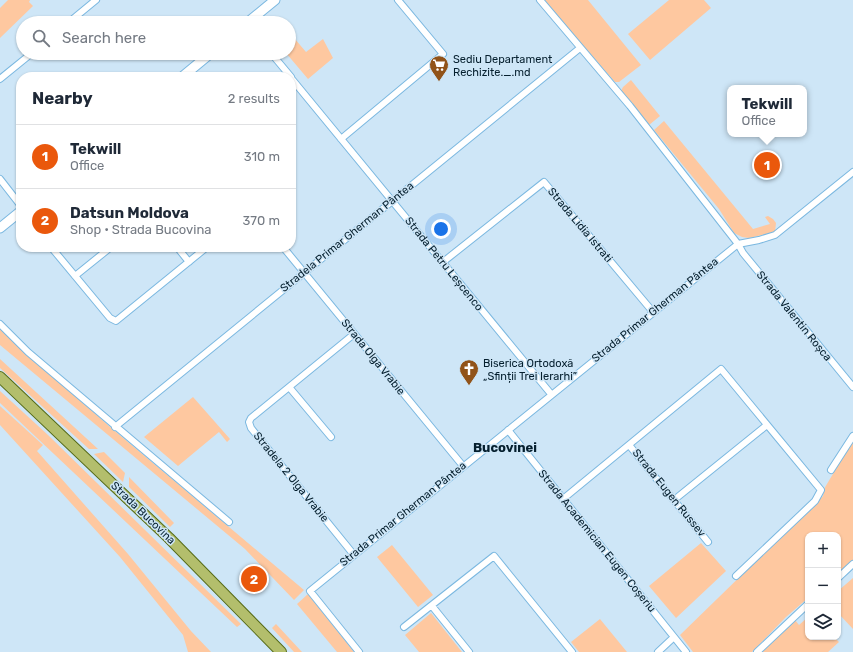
<!DOCTYPE html>
<html lang="en">
<head>
<meta charset="utf-8">
<style>
  body { margin:0; font-family:Rubik,sans-serif; background:#f6f6f7; color:#1f2937 }
  .controls { position:absolute; right:12px; bottom:12px; display:grid; overflow:hidden; border-radius:8px; box-shadow:0 1px 3px #0004 }
  .controls button { width:36px; height:36px; display:grid; place-items:center; padding:0; border:0; border-bottom:1px solid #e0e1e3; background:#fff; color:#1f2937; font:20px sans-serif }
  .you { position:absolute; left:441px; top:229px; width:14px; height:14px; margin:-10px; border:3px solid #fff; border-radius:50%; background:#1a73e8; box-shadow:0 0 0 6px #1a73e833 }
  .badge { display:grid; place-items:center; width:26px; height:26px; border-radius:50%; background:#ea580c; color:#fff; font-size:13px; font-weight:700 }
  .pin { position:absolute; translate:-50% -50%; border:2px solid #fff; box-shadow:0 1px 4px #0006 }
  .popup { position:absolute; left:727px; top:85px; width:80px; height:52px; box-sizing:border-box; display:grid; place-content:center; border-radius:8px; background:#fff; filter:drop-shadow(0 1px 3px #0005); font-size:13px; white-space:nowrap; color:#747a83 }
  .popup b { font-size:15px; color:#1f2937 }
  .popup::after { content:''; position:absolute; left:50%; top:100%; margin-left:-8px; border:8px solid transparent; border-top-color:#fff }
  .list { margin:0; padding:0; list-style:none }
  h2 { display:flex; justify-content:space-between; align-items:center; height:52px; margin:0; padding:0 16px; font-size:17px }
  h2 small { font-size:13px; font-weight:400; color:#747a83 }
  .list li { display:grid; grid-template-columns:26px 1fr auto; gap:12px; align-items:center; box-sizing:border-box; height:64px; padding:0 16px; border-top:1px solid #e0e1e3 }
  .list b { display:block; font-size:15px; white-space:nowrap }
  .list p { margin:0; font-size:13px; white-space:nowrap; color:#747a83 }
  .list em { font-size:13px; font-style:normal; color:#747a83 }
  .icon { flex:none; width:22px; height:22px; fill:none; stroke:currentColor; stroke-width:2; stroke-linecap:round; stroke-linejoin:round }
  .map { position:relative; flex:none; width:853px; height:652px; overflow:hidden }
  .search { position:absolute; background:#fff; box-shadow:0 1px 3px #0004; left:16px; top:16px; width:280px; height:44px; display:flex; align-items:center; gap:10px; box-sizing:border-box; padding:0 14px; border-radius:22px; color:#747a83; font-size:15px }
  .panel { position:absolute; background:#fff; box-shadow:0 1px 3px #0004; left:16px; top:72px; width:280px; height:180px; border-radius:16px }
  .map>svg:first-child { display:block }
  .green { fill:#fec8a0 }
  .lines { fill:none; stroke-linecap:round; stroke-linejoin:round }
  .street-casing { stroke:#7bb8e0; stroke-width:8 }
  .secondary-casing { stroke:#7bb8e0; stroke-width:11 }
  .primary-casing { stroke:#556a17; stroke-width:12 }
  .street { stroke:#fff; stroke-width:6 }
  .secondary { stroke:#fff; stroke-width:9 }
  .primary { stroke:#b3be6c; stroke-width:10 }
  .labels { text-anchor:middle; dominant-baseline:central; stroke-width:3; stroke-linejoin:round; paint-order:stroke }
  .poi-label { font-size:11px; fill:#051f2e; stroke:#cee6f7; text-anchor:start }
  .street-label { font-size:11px; fill:#051f2e; stroke:#cee6f7 }
  .quarter-label { font-size:13px; font-weight:bold; fill:#051f2e; stroke:#cee6f7 }
</style>
</head>
<body>
<div class="map">
<svg width="853" height="652" viewBox="0 0 853 652">
  <rect width="100%" height="100%" fill="#cee6f7"/>
  <path class="green" d="M 8,0 L 30,0 L 29,2 L 33,6 L 0,38 L 0,8 Z
    M 544,0 L 588,0 L 641,65 L 619,82 L 615,82 L 587,50 L 586,51 Z
    M 669,0 L 704,0 L 711,8 L 650,60 L 628,34 Z
    M 289,32 L 306,52 L 323,39 L 333,58 L 308,79 L 286,53 L 289,53 Z
    M 631,80 L 660,116 L 649,125 L 621,91 L 623,87 Z
    M 664,121 L 753,229 L 770,224 L 765,217 L 768,216 L 773,219 L 776,223 L 775,232 L 749,238 L 742,237 L 734,233 L 719,209 L 654,130 Z
    M 0,329 L 109,426 L 304,590 L 294,600 L 245,549 L 0,345 Z
    M 0,359 L 98,449 L 89,449 L 0,368 Z
    M 0,391 L 48,435 L 241,624 L 237,627 L 0,403 Z
    M 193,397 L 230,439 L 227,442 L 219,432 L 178,466 L 144,437 Z
    M 0,406 L 43,445 L 37,451 L 128,554 L 191,631 L 211,652 L 188,652 L 183,635 L 120,557 L 0,425 Z
    M 853,440 L 853,560 L 838,573 L 838,535 L 808,535 L 808,598 L 786,617 L 752,652 L 693,652 L 680,635 L 823,496 L 824,489 Z
    M 104,452 L 125,473 L 123,482 L 94,454 Z
    M 129,477 L 174,523 L 170,527 L 129,487 Z
    M 701,543 L 726,571 L 676,618 L 649,586 Z
    M 392,545 L 433,595 L 418,607 L 377,557 Z
    M 853,578 L 853,629 L 838,613 L 838,591 Z
    M 308,594 L 354,652 L 337,652 L 297,604 Z
    M 431,613 L 462,652 L 419,652 L 405,635 Z
    M 808,617 L 808,637 L 834,637 L 839,642 L 828,652 L 762,652 L 795,620 L 799,625 Z
    M 600,619 L 627,652 L 579,652 L 571,642 Z
    M 276,624 L 302,652 L 294,652 L 272,628 Z"/>
  <g class="lines">
    <defs>
      <path id="street" d="M 540,0 L 630,106 L 738,244 L 743,253 L 853,387
        M 68,23 L 96,0
        M 271,53 L 291,77
        M 291,78 L 551,394
        M 0,79 L 32,53
        M 341,139 L 443,54 L 398,0
        M 0,179 L 21,206
        M 51,247 L 110,318 L 116,321 L 207,247
        M 177,247 L 189,262
        M 283,247 L 463,466
        M 443,262 L 544,182 L 653,312
        M 75,276 L 111,247
        M 0,324 L 28,352 L 229,522
        M 289,387 L 331,437
        M 115,427 L 580,48
        M 508,430 L 686,652
        M 629,445 L 708,542
        M 831,470 L 853,436
        M 563,499 L 721,369 L 821,490 L 815,501 L 736,576
        M 674,500 L 767,425
        M 354,555 L 251,428 L 249,422 L 251,418 L 354,334
        M 838,578 L 853,564
        M 432,606 L 469,652
        M 404,627 L 494,556 L 572,652
        M 359,652 L 310,591 L 738,244 L 759,240 L 775,235 L 853,172
        M 658,652 L 674,637
        M 757,652 L 808,604"/>
      <path id="secondary" d="M 247,23 L 275,0
        M 182,77 L 211,53
        M 0,228 L 21,211"/>
      <path id="primary" d="M 0,377 L 169,538 L 281,652"/>
    </defs>
    <use href="#street" class="street-casing"/>
    <use href="#secondary" class="secondary-casing"/>
    <use href="#primary" class="primary-casing"/>
    <use href="#street" class="street"/>
    <use href="#secondary" class="secondary"/>
    <use href="#primary" class="primary"/>
  </g>
  <defs>
    <symbol id="supermarket-pin" viewBox="-11 -11 22 30"><path d="M0 17L-7.5 6A9.5 9.5 0 1 1 7.5 6Z" fill="#915319" stroke="#cee6f7"/><path d="M-6-5.5h2.5l.6 2H6L4.5 2H-2.5L-4.4-4H-6ZM-1.5 3.2a1.3 1.3 0 1 0 .1 0ZM3 3.2a1.3 1.3 0 1 0 .1 0Z" fill="#fff"/></symbol>
    <symbol id="church-pin" viewBox="-11 -11 22 30"><path d="M0 17L-7.5 6A9.5 9.5 0 1 1 7.5 6Z" fill="#915319" stroke="#cee6f7"/><path d="M-1.2-6h2.4v3.5h3.3v2.4h-3.3V6h-2.4V-.1h-3.3v-2.4h3.3Z" fill="#fff"/></symbol>
  </defs>
  <g fill-rule="evenodd">
    <use href="#supermarket-pin" x="428" y="54" width="22" height="30"/>
    <use href="#church-pin" x="458" y="358" width="22" height="30"/>
  </g>
  <g class="labels">
    <g class="poi-label">
      <text x="453" y="59">Sediu Departament<tspan x="453" dy="13">Rechizite._.md</tspan></text>
      <text x="483" y="363">Biserica Ortodoxă<tspan x="483" dy="13">„Sfinții Trei Ierarhi”</tspan></text>
    </g>
    <g class="street-label">
      <text transform="translate(580 225) rotate(50)">Strada Lidia Istrati</text>
      <text transform="translate(347 237) rotate(-39)">Stradela Primar Gherman Pântea</text>
      <text transform="translate(444 264) rotate(51)">Strada Petru Leșcenco</text>
      <text transform="translate(655 310) rotate(-39)">Strada Primar Gherman Pântea</text>
      <text transform="translate(794 316) rotate(51)">Strada Valentin Roșca</text>
      <text transform="translate(373 357) rotate(51)">Strada Olga Vrabie</text>
      <text transform="translate(291 477) rotate(51)">Stradela 2 Olga Vrabie</text>
      <text transform="translate(669 493) rotate(51)">Strada Eugen Russev</text>
      <text transform="translate(143 513) rotate(44)">Strada Bucovina</text>
      <text transform="translate(403 514) rotate(-39)">Strada Primar Gherman Pântea</text>
      <text transform="translate(597 541) rotate(51)">Strada Academician Eugen Coșeriu</text>
    </g>
    <g class="quarter-label">
      <text x="505" y="447">Bucovinei</text>
    </g>
  </g>
</svg>
<div class="controls">
<button>+</button>
<button>−</button>
<button><svg class="icon" aria-label="layers" viewBox="0 0 24 24"><path d="M12 4l9 5-9 5-9-5zM3 14l9 5 9-5"/></svg></button>
</div>
<div class="you"></div>
<div class="pin badge" style="left:767px;top:165px">1</div>
<div class="popup"><b>Tekwill</b>Office</div>
<div class="pin badge" style="left:254px;top:579px">2</div>
<div class="search"><svg class="icon" aria-label="search" viewBox="0 0 24 24"><circle cx="10" cy="10" r="6"/><path d="M15 15l6 6"/></svg>Search here</div>
<section class="panel">
<h2>Nearby<small>2 results</small></h2>
<ul class="list">
<li><span class="badge">1</span><div><b>Tekwill</b><p>Office</p></div><em>310 m</em></li>
<li><span class="badge">2</span><div><b>Datsun Moldova</b><p>Shop · Strada Bucovina</p></div><em>370 m</em></li>
</ul>
</section>
</div>
</body>
</html>
